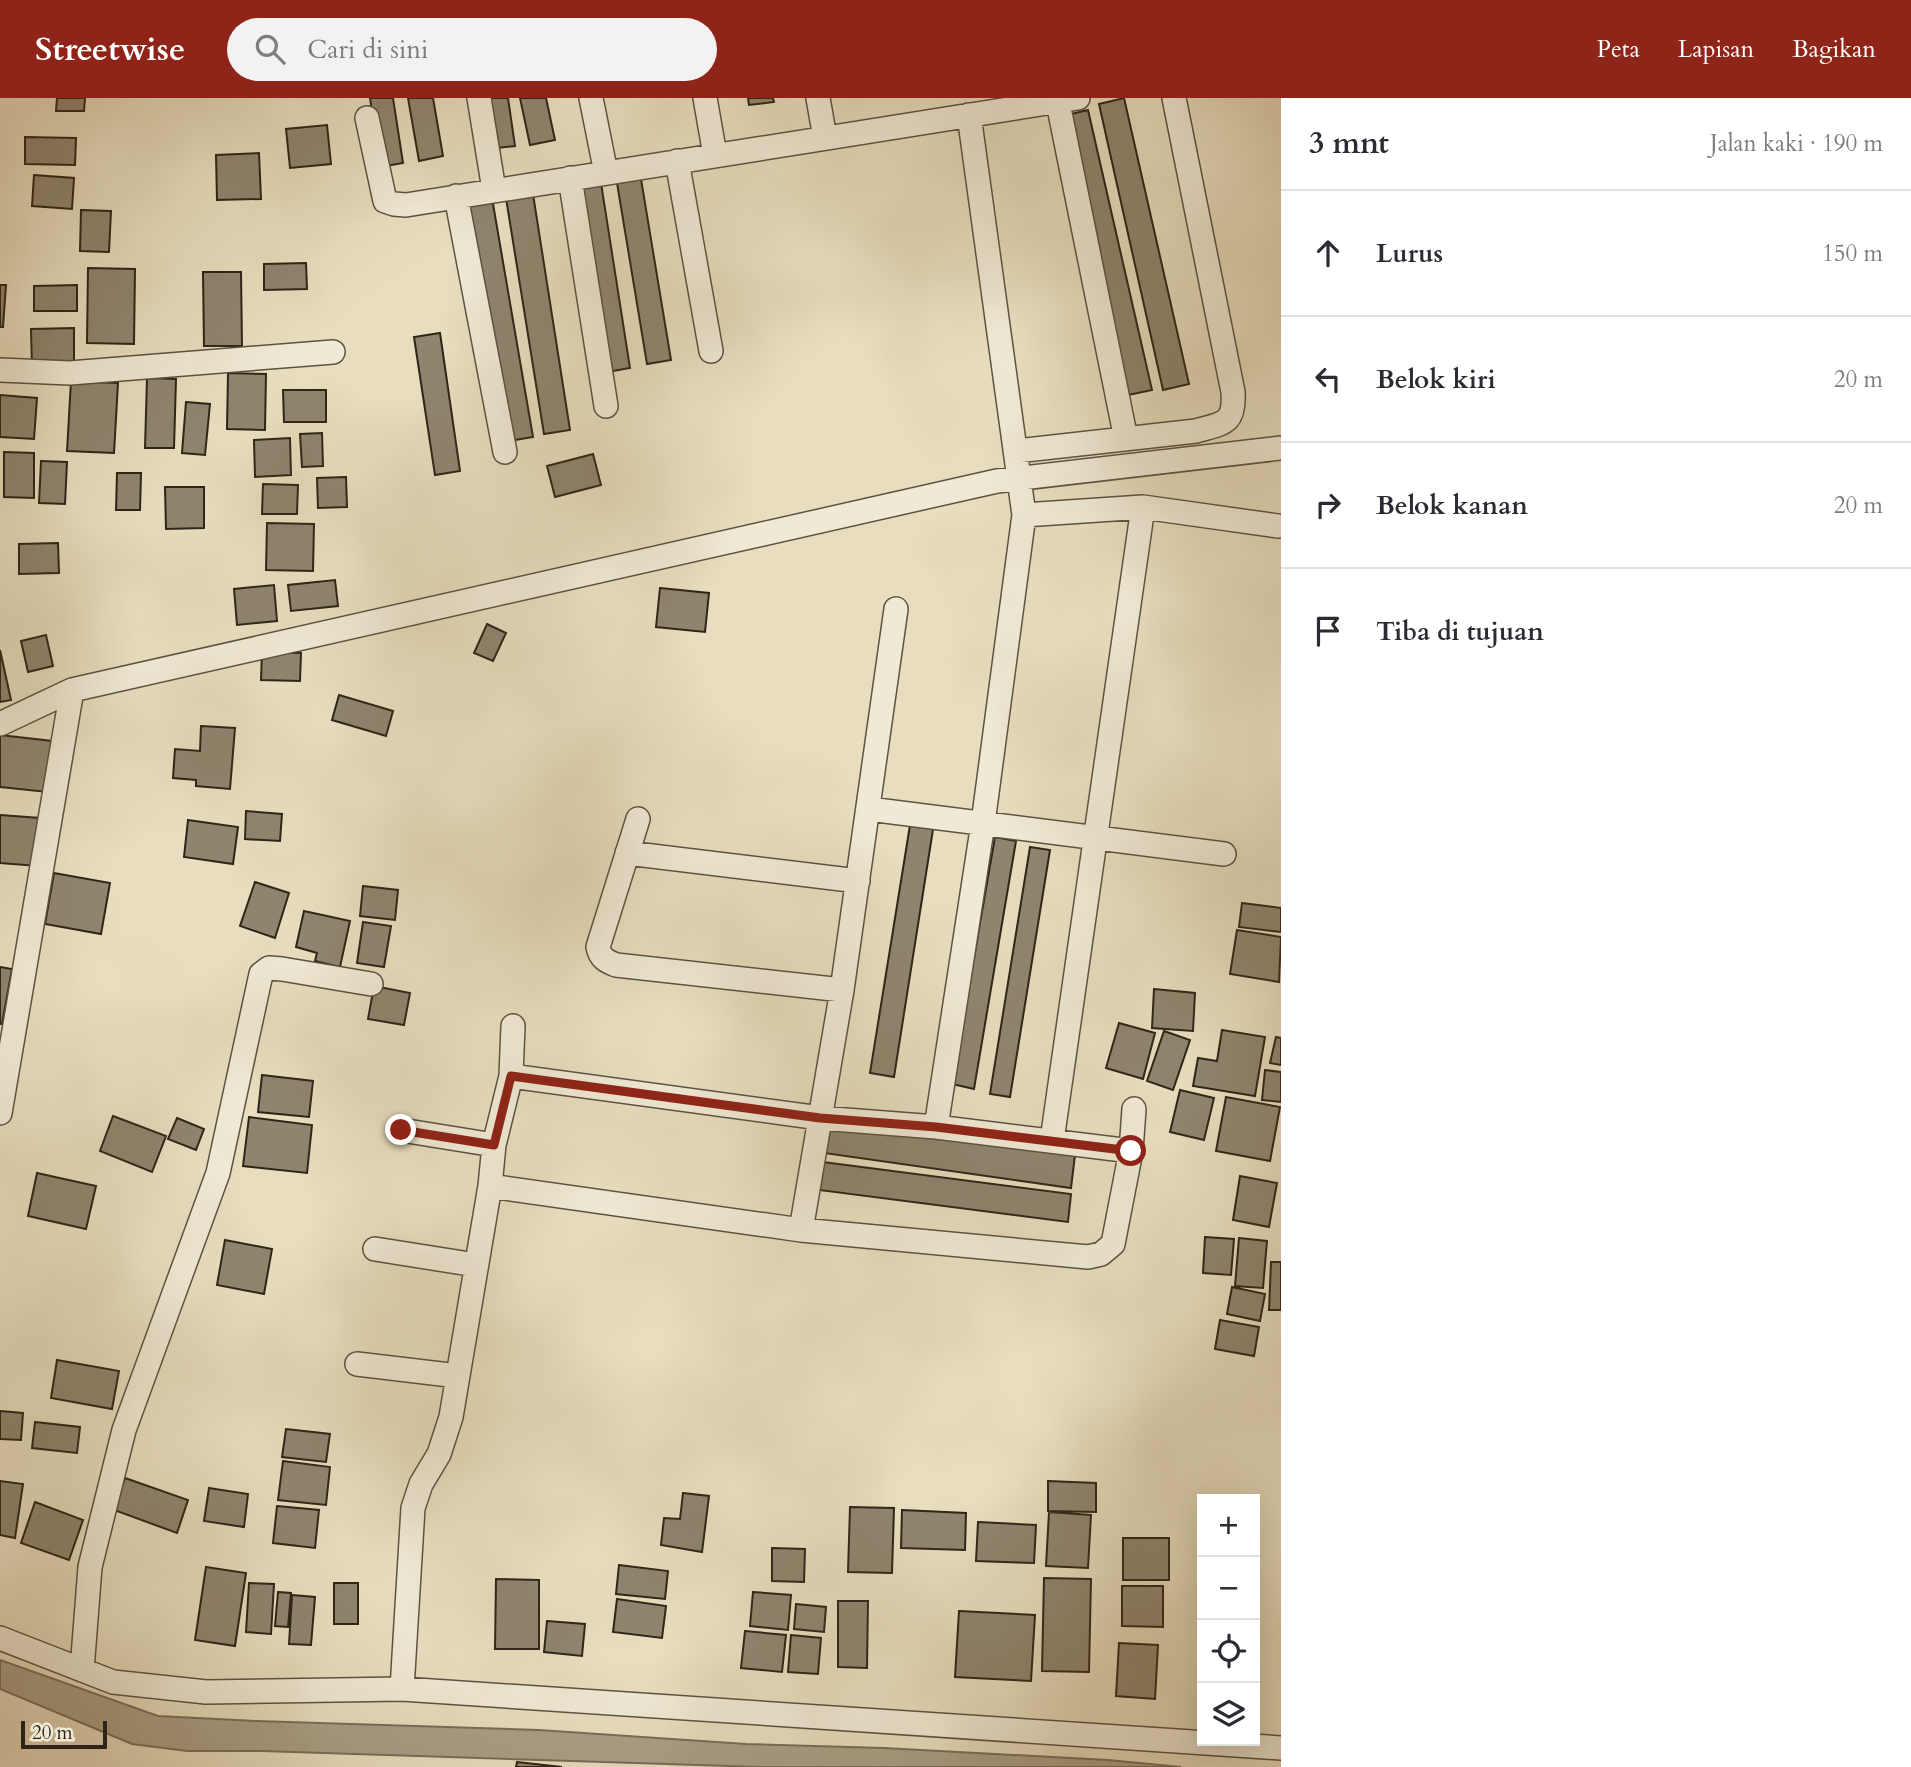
<!DOCTYPE html>
<html lang="id">
<head>
<meta charset="utf-8">
<style>
  body { margin:0; font-family:Cardo,serif; background:#f2f2f3; color:#2b2b33 }
  .controls { position:absolute; right:21px; bottom:21px; display:grid; overflow:hidden; border-radius:0px; box-shadow:0 7px 28px #0002 }
  .controls button { width:63px; height:63px; display:grid; place-items:center; padding:0; border:0; border-bottom:2px solid #e1e1e2; background:#fff; color:#2b2b33; font:35px sans-serif }
  .scale { position:absolute; left:21px; bottom:18px; width:86px; box-sizing:border-box; padding-left:7px; border:4px solid #2e2518; border-top:0; font-size:19px; line-height:24px; white-space:nowrap; color:#2e2518; -webkit-text-stroke:5px #f0ead5; paint-order:stroke }
  .stop { position:absolute; width:21px; height:21px; margin:-16px; border:5px solid #8f2418; border-radius:50%; background:#fff }
  .stop.end { background:#8f2418; border-color:#fff; box-shadow:0 2px 7px #0008 }
  .list { margin:0; padding:0; list-style:none }
  h2 { display:flex; justify-content:space-between; align-items:center; height:91px; margin:0; padding:0 28px; font-size:30px }
  h2 small { font-size:23px; font-weight:400; color:#7c7c81 }
  .list li { display:grid; grid-template-columns:46px 1fr auto; gap:21px; align-items:center; box-sizing:border-box; height:126px; padding:0 28px; border-top:2px solid #e1e1e2 }
  .list b { display:block; font-size:26px; white-space:nowrap }
  .list em { font-size:23px; font-style:normal; color:#7c7c81 }
  .icon { flex:none; width:38px; height:38px; fill:none; stroke:currentColor; stroke-width:2; stroke-linecap:round; stroke-linejoin:round }
  .map { position:relative; flex:none; width:1281px; height:1669px; overflow:hidden }
  header { display:flex; align-items:center; gap:42px; box-sizing:border-box; height:98px; padding:0 35px; background:#8f2418; color:#fff }
  header strong { font-size:33px }
  nav { display:flex; gap:38px; margin-inline-start:auto; font-size:24px }
  .search { width:490px; height:63px; background:#f2f2f3; display:flex; align-items:center; gap:18px; box-sizing:border-box; padding:0 24px; border-radius:38px; color:#7c7c81; font-size:26px }
  main { display:flex }
  aside { flex:1; background:#fff }
  .map>svg:first-child { display:block }
  .water { fill:#a99f86; stroke:#786e5a; stroke-width:2 }
  .building { fill:#8f856f; stroke:#2e2518; stroke-width:2 }
  .lines { fill:none; stroke-linecap:round; stroke-linejoin:round }
  .minor-casing { stroke:#5c5342; stroke-width:26 }
  .minor { stroke:#f0ead5; stroke-width:23 }
  .route { stroke:#8f2418; stroke-width:9 }
</style>
</head>
<body>
<header>
<strong>Streetwise</strong>
<div class="search"><svg class="icon" aria-label="search" viewBox="0 0 24 24"><circle cx="10" cy="10" r="6"/><path d="M15 15l6 6"/></svg>Cari di sini</div>
<nav><a>Peta</a><a>Lapisan</a><a>Bagikan</a></nav>
</header>
<main>
<div class="map">
<svg width="1281" height="1669" viewBox="0 0 1281 1669">
  <rect width="100%" height="100%" fill="#e8debf"/>
  <filter id="stains"><feTurbulence type="fractalNoise" baseFrequency=".00286" numOctaves="4"/><feColorMatrix values="0 0 0 0 .2 0 0 0 0 .09 0 0 0 0 .02 0 0 0 .5 -.17"/></filter>
  <radialGradient id="worn" r=".72"><stop offset=".6" stop-color="#630" stop-opacity="0"/><stop offset="1" stop-color="#630" stop-opacity=".3"/></radialGradient>
  <path class="water" d="M 0,1562 L 158,1618 L 256,1623 L 539,1632 L 746,1646 L 884,1650 L 1108,1662 L 1181,1669 L 760,1669 L 262,1653 L 187,1653 L 132,1646 L 0,1591 Z"/>
  <path class="building" d="M 57,0 L 85,0 L 84,13 L 56,13 Z
    M 370,0 L 393,0 L 403,65 L 380,69 Z
    M 408,0 L 433,0 L 443,58 L 419,63 Z
    M 482,0 L 508,0 L 515,48 L 489,51 Z
    M 520,0 L 546,0 L 555,42 L 530,47 Z
    M 748,0 L 773,0 L 774,4 L 749,7 Z
    M 1124,0 L 1189,286 L 1163,292 L 1099,6 Z
    M 1088,12 L 1152,292 L 1128,297 L 1063,18 Z
    M 327,27 L 331,66 L 290,70 L 286,31 Z
    M 25,39 L 76,40 L 75,67 L 25,66 Z
    M 259,55 L 261,101 L 217,102 L 216,57 Z
    M 34,77 L 74,80 L 72,111 L 32,108 Z
    M 641,81 L 671,262 L 647,266 L 617,85 Z
    M 601,85 L 630,270 L 607,274 L 578,89 Z
    M 533,96 L 570,332 L 544,336 L 506,100 Z
    M 492,100 L 533,339 L 509,343 L 468,105 Z
    M 81,112 L 111,113 L 109,154 L 80,153 Z
    M 306,165 L 307,191 L 264,192 L 264,166 Z
    M 88,170 L 135,171 L 134,246 L 87,245 Z
    M 203,174 L 241,174 L 242,248 L 204,248 Z
    M 0,187 L 6,187 L 3,229 L 0,229 Z
    M 77,187 L 77,213 L 34,213 L 34,188 Z
    M 74,230 L 74,269 L 32,270 L 31,231 Z
    M 440,235 L 460,373 L 435,377 L 414,239 Z
    M 228,275 L 266,276 L 265,332 L 227,331 Z
    M 147,280 L 176,281 L 174,350 L 145,350 Z
    M 71,283 L 118,285 L 114,355 L 67,353 Z
    M 283,292 L 326,292 L 326,324 L 284,324 Z
    M 0,297 L 37,300 L 34,341 L 0,339 Z
    M 186,304 L 210,306 L 205,357 L 182,355 Z
    M 322,335 L 323,368 L 302,369 L 300,336 Z
    M 290,340 L 291,377 L 255,379 L 254,342 Z
    M 4,354 L 34,355 L 34,400 L 4,399 Z
    M 593,356 L 601,387 L 555,399 L 547,368 Z
    M 41,363 L 67,364 L 65,406 L 39,405 Z
    M 117,375 L 141,375 L 140,412 L 116,412 Z
    M 346,379 L 347,409 L 318,410 L 317,380 Z
    M 263,386 L 298,387 L 297,416 L 262,416 Z
    M 165,389 L 204,389 L 204,430 L 166,431 Z
    M 267,425 L 314,426 L 313,473 L 266,472 Z
    M 58,445 L 59,475 L 19,476 L 19,446 Z
    M 335,482 L 338,508 L 291,513 L 288,487 Z
    M 274,487 L 277,523 L 237,527 L 234,491 Z
    M 660,490 L 709,495 L 705,534 L 656,529 Z
    M 487,526 L 506,535 L 493,563 L 474,555 Z
    M 46,537 L 53,568 L 28,574 L 21,543 Z
    M 0,552 L 11,602 L 0,604 Z
    M 262,554 L 301,555 L 300,583 L 261,582 Z
    M 339,597 L 393,613 L 386,638 L 332,622 Z
    M 201,628 L 235,630 L 230,691 L 196,688 L 196,682 L 173,680 L 175,651 L 200,653 Z
    M 0,637 L 52,643 L 47,694 L 0,689 Z
    M 246,713 L 282,716 L 280,743 L 245,741 Z
    M 0,717 L 40,720 L 37,768 L 0,765 Z
    M 911,721 L 934,725 L 894,979 L 870,975 Z
    M 188,722 L 238,729 L 233,766 L 184,759 Z
    M 995,739 L 1016,743 L 974,991 L 952,986 Z
    M 1030,749 L 1050,752 L 1010,999 L 990,996 Z
    M 54,775 L 110,785 L 101,836 L 45,826 Z
    M 255,784 L 289,795 L 275,840 L 240,828 Z
    M 363,788 L 398,792 L 395,822 L 360,818 Z
    M 1242,805 L 1281,810 L 1281,834 L 1239,829 Z
    M 304,813 L 350,823 L 340,869 L 315,863 L 317,855 L 296,849 Z
    M 363,824 L 391,828 L 384,869 L 357,865 Z
    M 1237,832 L 1281,839 L 1279,884 L 1230,876 Z
    M 0,869 L 12,871 L 2,926 L 0,926 Z
    M 374,888 L 410,895 L 404,927 L 368,921 Z
    M 1154,891 L 1195,895 L 1193,933 L 1152,930 Z
    M 1119,925 L 1155,935 L 1143,981 L 1106,970 Z
    M 1222,932 L 1265,939 L 1255,998 L 1193,988 L 1198,960 L 1217,963 Z
    M 1164,933 L 1190,942 L 1173,992 L 1147,983 Z
    M 1276,939 L 1281,940 L 1281,967 L 1270,965 Z
    M 1265,972 L 1281,974 L 1281,1004 L 1262,1002 Z
    M 262,977 L 313,983 L 309,1019 L 258,1014 Z
    M 1180,992 L 1214,1000 L 1204,1042 L 1170,1034 Z
    M 1226,999 L 1280,1009 L 1270,1063 L 1216,1053 Z
    M 113,1018 L 166,1038 L 152,1074 L 100,1053 Z
    M 249,1019 L 312,1027 L 307,1075 L 243,1068 Z
    M 177,1020 L 204,1031 L 196,1052 L 168,1041 Z
    M 829,1022 L 1075,1057 L 1071,1090 L 824,1055 Z
    M 823,1064 L 1071,1096 L 1068,1124 L 819,1092 Z
    M 37,1075 L 96,1088 L 86,1131 L 28,1118 Z
    M 1240,1078 L 1277,1085 L 1269,1129 L 1233,1122 Z
    M 1205,1139 L 1234,1141 L 1231,1177 L 1203,1175 Z
    M 1239,1140 L 1267,1143 L 1263,1190 L 1235,1188 Z
    M 225,1142 L 272,1151 L 264,1196 L 217,1187 Z
    M 1271,1164 L 1281,1164 L 1281,1212 L 1269,1212 Z
    M 1232,1189 L 1265,1196 L 1260,1223 L 1227,1216 Z
    M 1220,1222 L 1259,1229 L 1254,1258 L 1215,1251 Z
    M 57,1262 L 119,1273 L 112,1311 L 51,1300 Z
    M 0,1313 L 23,1315 L 21,1342 L 0,1341 Z
    M 35,1324 L 80,1329 L 77,1355 L 32,1350 Z
    M 286,1331 L 330,1336 L 326,1364 L 282,1359 Z
    M 283,1363 L 330,1369 L 326,1407 L 278,1402 Z
    M 125,1380 L 188,1402 L 177,1435 L 114,1412 Z
    M 0,1383 L 23,1386 L 15,1440 L 0,1437 Z
    M 1048,1383 L 1096,1385 L 1096,1414 L 1048,1413 Z
    M 209,1390 L 248,1396 L 244,1429 L 204,1423 Z
    M 683,1395 L 709,1398 L 702,1454 L 661,1447 L 664,1420 L 680,1421 Z
    M 35,1404 L 83,1422 L 69,1462 L 21,1445 Z
    M 277,1408 L 319,1412 L 315,1450 L 273,1445 Z
    M 850,1409 L 894,1410 L 892,1475 L 848,1474 Z
    M 902,1412 L 966,1415 L 965,1452 L 901,1450 Z
    M 1049,1414 L 1091,1417 L 1088,1470 L 1046,1468 Z
    M 978,1424 L 1036,1427 L 1034,1465 L 976,1463 Z
    M 1123,1440 L 1169,1440 L 1169,1482 L 1123,1482 Z
    M 772,1450 L 805,1451 L 804,1484 L 772,1483 Z
    M 619,1467 L 668,1473 L 665,1501 L 616,1496 Z
    M 206,1469 L 246,1475 L 235,1548 L 195,1542 Z
    M 1044,1480 L 1091,1481 L 1089,1574 L 1042,1573 Z
    M 496,1481 L 539,1482 L 539,1551 L 495,1551 Z
    M 249,1485 L 274,1486 L 271,1536 L 246,1534 Z
    M 334,1485 L 358,1485 L 358,1526 L 334,1526 Z
    M 1122,1488 L 1163,1488 L 1163,1529 L 1122,1528 Z
    M 278,1494 L 291,1495 L 288,1529 L 275,1528 Z
    M 753,1494 L 791,1497 L 788,1532 L 750,1528 Z
    M 292,1497 L 315,1499 L 311,1547 L 289,1546 Z
    M 617,1501 L 666,1508 L 662,1540 L 613,1534 Z
    M 838,1503 L 868,1503 L 867,1570 L 838,1569 Z
    M 796,1506 L 826,1509 L 824,1534 L 794,1531 Z
    M 959,1513 L 1035,1517 L 1031,1583 L 955,1579 Z
    M 547,1523 L 585,1526 L 582,1558 L 544,1554 Z
    M 745,1533 L 786,1537 L 782,1574 L 741,1570 Z
    M 791,1537 L 821,1540 L 818,1576 L 788,1574 Z
    M 1119,1545 L 1158,1547 L 1155,1601 L 1116,1598 Z
    M 517,1664 L 562,1669 L 516,1669 Z"/>
  <g class="lines">
    <defs>
      <path id="minor" d="M 479,0 L 494,92
        M 591,0 L 606,75
        M 705,0 L 715,57
        M 818,0 L 825,40
        M 1057,0 L 1126,341
        M 367,20 L 385,103 L 394,106 L 406,107 L 1078,0
        M 677,63 L 711,253
        M 570,80 L 606,308
        M 456,98 L 505,354
        M 0,272 L 70,275 L 333,254
        M 1016,353 L 1196,333 C 1224,325 1235,326 1233,294 L 1174,0
        M 1024,417 L 1143,409 L 1278,428
        M 0,626 L 72,592 L 997,383 L 1281,350
        M 869,711 L 1224,756
        M 638,721 L 598,849 C 600,860 606,863 616,867 L 842,892
        M 627,755 L 858,783
        M 511,978 L 820,1020 L 936,1029 L 1131,1053
        M 0,1015 L 72,592
        M 936,1029 L 983,725 L 1024,417 L 969,17
        M 401,1032 L 494,1047
        M 1052,1042 L 1143,409
        M 490,1088 L 801,1132 L 1088,1159 L 1101,1156 L 1113,1146 L 1131,1053 L 1134,1011
        M 801,1132 L 842,892 L 896,511
        M 375,1151 L 476,1167
        M 357,1266 L 458,1278
        M 0,1540 L 113,1584 L 206,1594 L 402,1591 L 1281,1650
        M 82,1572 L 90,1469 L 124,1332 L 218,1075 L 261,876 L 269,870 L 282,871 L 371,886
        M 402,1591 L 413,1410 L 421,1386 L 439,1356 L 451,1319 L 490,1088 L 494,1047 L 511,978 L 513,928"/>
    </defs>
    <use href="#minor" class="minor-casing"/>
    <use href="#minor" class="minor"/>
  </g>
  <g class="lines">
    <path class="route" d="M 401,1032 L 494,1047 L 511,978 L 820,1020 L 936,1029 L 1131,1053"/>
  </g>
  <rect width="100%" height="100%" filter="url(#stains)"/>
  <rect width="100%" height="100%" fill="url(#worn)"/>
</svg>
<div class="controls">
<button>+</button>
<button>−</button>
<button><svg class="icon" aria-label="locate" viewBox="0 0 24 24"><circle cx="12" cy="12" r="6"/><path d="M12 2v4M12 18v4M2 12h4M18 12h4"/></svg></button>
<button><svg class="icon" aria-label="layers" viewBox="0 0 24 24"><path d="M12 4l9 5-9 5-9-5zM3 14l9 5 9-5"/></svg></button>
</div>
<div class="scale">20 m</div>
<div class="stop" style="left:1131px;top:1053px"></div>
<div class="stop end" style="left:401px;top:1032px"></div>
</div>
<aside>
<h2>3 mnt<small>Jalan kaki · 190 m</small></h2>
<ul class="list">
<li><svg class="icon" aria-label="ahead" viewBox="0 0 24 24"><path d="M12 20V5M6 11l6-6 6 6"/></svg><div><b>Lurus</b></div><em>150 m</em></li>
<li><svg class="icon" aria-label="left" viewBox="0 0 24 24"><path d="M17 20v-9H6M10 6l-5 5 5 5"/></svg><div><b>Belok kiri</b></div><em>20 m</em></li>
<li><svg class="icon" aria-label="right" viewBox="0 0 24 24"><path d="M7 20v-9h11M14 6l5 5-5 5"/></svg><div><b>Belok kanan</b></div><em>20 m</em></li>
<li><svg class="icon" aria-label="arrive" viewBox="0 0 24 24"><path d="M6 21V4h12l-3 4 3 4H6"/></svg><div><b>Tiba di tujuan</b></div></li>
</ul>
</aside>
</main>
</body>
</html>
